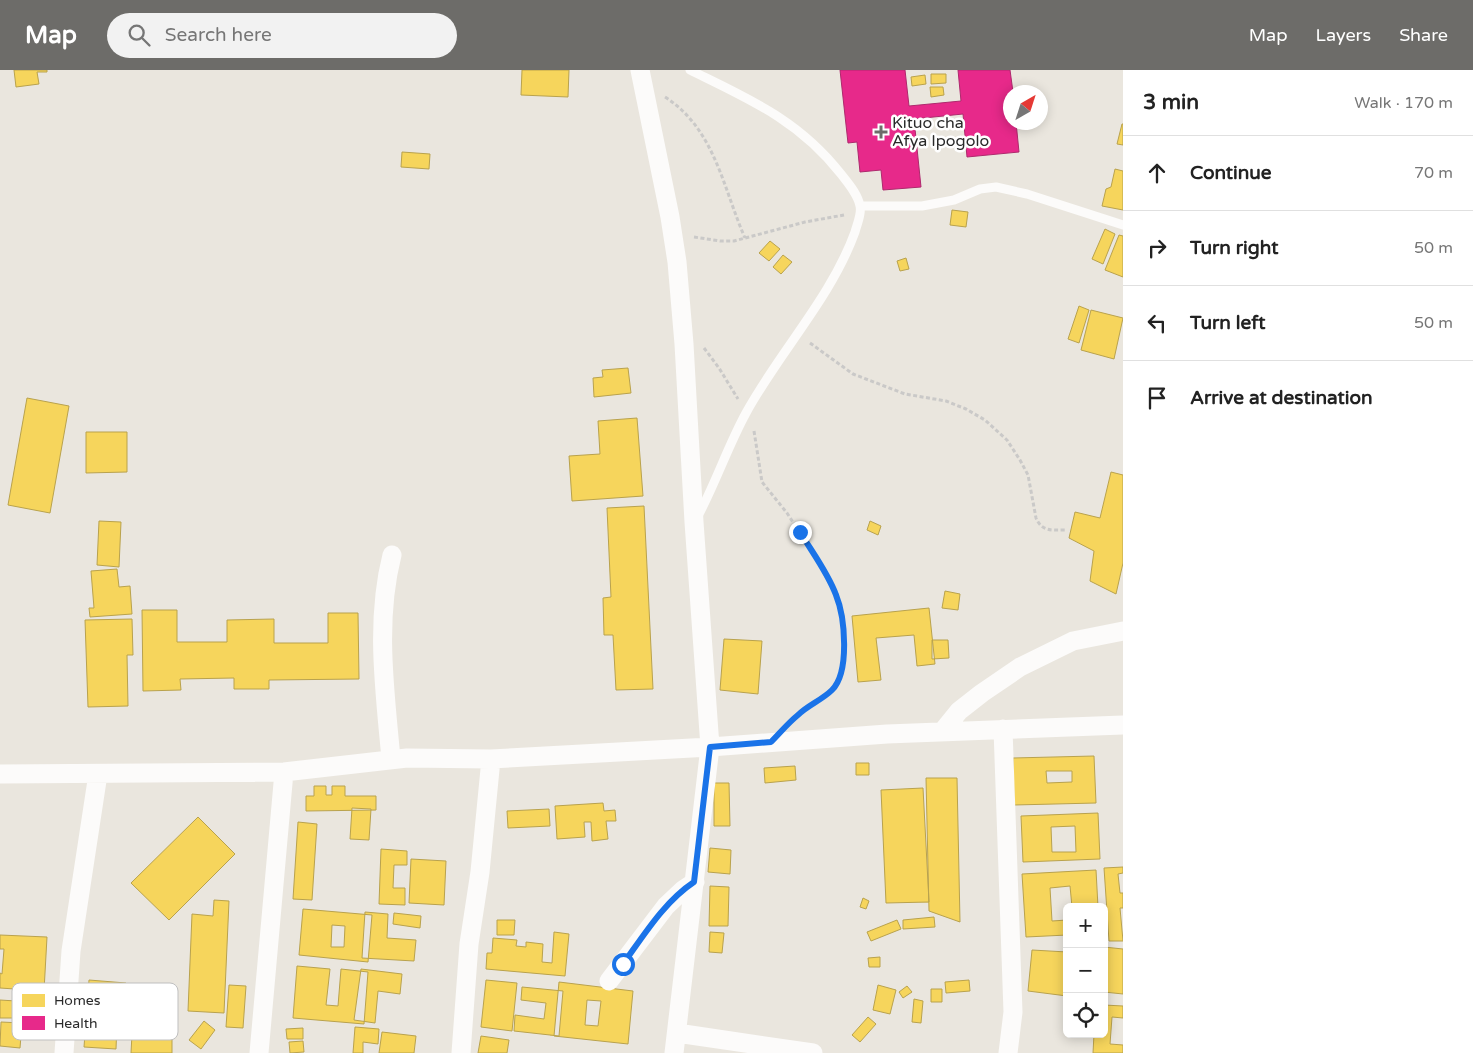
<!DOCTYPE html>
<html lang="en">
<head>
<meta charset="utf-8">
<style>
  body { margin:0; font-family:"Varela Round",sans-serif; background:#f2f2f2; color:#222 }
  .controls { position:absolute; right:15px; bottom:15px; display:grid; overflow:hidden; border-radius:8px; box-shadow:0 2px 12px #0003 }
  .controls button { width:45px; height:45px; display:grid; place-items:center; padding:0; border:0; border-bottom:1px solid #e0e0e0; background:#fff; color:#222; font:25px sans-serif }
  .compass { position:absolute; left:1003px; top:15px; width:45px; height:45px; border-radius:50%; background:#fff; box-shadow:0 2px 12px #0003; rotate:39deg }
  .stop { position:absolute; width:15px; height:15px; margin:-11px; border:4px solid #1a73e8; border-radius:50%; background:#fff }
  .stop.end { background:#1a73e8; border-color:#fff; box-shadow:0 1px 5px #0008 }
  .list { margin:0; padding:0; list-style:none }
  h2 { display:flex; justify-content:space-between; align-items:center; height:65px; margin:0; padding:0 20px; font-size:21px }
  h2 small { font-size:16px; font-weight:400; color:#767676 }
  .list li { display:grid; grid-template-columns:32px 1fr auto; gap:15px; align-items:center; box-sizing:border-box; height:75px; padding:0 20px; border-top:1px solid #e0e0e0 }
  .list b { display:block; font-size:19px; white-space:nowrap }
  .list em { font-size:16px; font-style:normal; color:#767676 }
  .icon { flex:none; width:28px; height:28px; fill:none; stroke:currentColor; stroke-width:2; stroke-linecap:round; stroke-linejoin:round }
  .map { position:relative; flex:none; width:1123px; height:983px; overflow:hidden }
  header { display:flex; align-items:center; gap:30px; box-sizing:border-box; height:70px; padding:0 25px; background:#6d6c69; color:#fff }
  header strong { font-size:24px }
  nav { display:flex; gap:28px; margin-inline-start:auto; font-size:18px }
  .search { width:350px; height:45px; background:#f2f2f2; display:flex; align-items:center; gap:12px; box-sizing:border-box; padding:0 18px; border-radius:28px; color:#767676; font-size:19px }
  main { display:flex }
  aside { flex:1; background:#fff }
  .map>svg:first-child { display:block }
  .homes { fill:#f6d55c; stroke:#b9a24d; fill-rule:evenodd }
  .health { fill:#e7298a; stroke:#ae296d }
  .lines { fill:none; stroke-linecap:round; stroke-linejoin:round }
  .path { stroke:#cac9c8; stroke-width:3; stroke-dasharray:4 2.5; stroke-linecap:butt }
  .service { stroke:#fcfbfa; stroke-width:9 }
  .minor { stroke:#fcfbfa; stroke-width:19 }
  .route { stroke:#1a73e8; stroke-width:6 }
  .poi-dot { fill:#6d6c69; stroke:#fff; stroke-width:2 }
  .labels { text-anchor:middle; dominant-baseline:central; stroke-width:5; stroke-linejoin:round; paint-order:stroke }
  .poi-label { font-size:16px; fill:#2a2a2a; stroke:#fff; text-anchor:start }
  .key { fill:#fff; stroke:#bfbfbf; stroke-width:1 }
  .key-label { font-size:14px; fill:#2a2a2a }
</style>
</head>
<body>
<header>
<strong>Map</strong>
<div class="search"><svg class="icon" aria-label="search" viewBox="0 0 24 24"><circle cx="10" cy="10" r="6"/><path d="M15 15l6 6"/></svg>Search here</div>
<nav><a>Map</a><a>Layers</a><a>Share</a></nav>
</header>
<main>
<div class="map">
<svg width="1123" height="983" viewBox="0 0 1123 983">
  <rect width="100%" height="100%" fill="#eae6de"/>
  <path class="homes" d="M 14,0 L 47,0 L 47,2 L 37,2 L 39,14 L 16,17 Z
    M 522,0 L 569,0 L 568,27 L 521,25 Z
    M 931,4 L 946,4 L 946,13 L 931,14 Z
    M 925,5 L 926,14 L 912,16 L 911,7 Z
    M 930,17 L 943,17 L 944,25 L 931,27 Z
    M 1122,54 L 1123,54 L 1123,75 L 1117,74 Z
    M 402,82 L 430,84 L 429,99 L 401,97 Z
    M 1115,99 L 1123,101 L 1123,140 L 1102,136 L 1106,119 L 1111,117 Z
    M 952,140 L 968,142 L 966,157 L 950,155 Z
    M 1105,159 L 1115,164 L 1103,194 L 1092,189 Z
    M 1119,165 L 1123,166 L 1123,207 L 1105,200 Z
    M 770,171 L 780,179 L 769,191 L 759,183 Z
    M 783,185 L 792,192 L 781,204 L 773,197 Z
    M 906,188 L 909,199 L 900,201 L 897,191 Z
    M 1079,236 L 1089,240 L 1079,273 L 1068,269 Z
    M 1091,240 L 1123,248 L 1114,289 L 1081,280 Z
    M 628,298 L 631,323 L 594,327 L 593,308 L 603,307 L 602,300 Z
    M 27,328 L 69,336 L 50,443 L 8,435 Z
    M 637,348 L 643,426 L 572,431 L 569,386 L 600,384 L 598,351 Z
    M 86,362 L 127,362 L 127,402 L 86,403 Z
    M 1111,402 L 1123,405 L 1123,493 L 1116,524 L 1090,511 L 1094,481 L 1069,468 L 1075,442 L 1100,448 Z
    M 644,436 L 653,619 L 616,620 L 613,565 L 604,565 L 603,528 L 611,527 L 607,438 Z
    M 99,451 L 121,452 L 119,497 L 97,495 Z
    M 870,451 L 881,456 L 878,465 L 867,460 Z
    M 117,499 L 119,517 L 130,516 L 132,544 L 90,547 L 89,538 L 94,538 L 91,501 Z
    M 945,521 L 960,524 L 958,540 L 942,538 Z
    M 929,538 L 935,594 L 917,596 L 914,565 L 876,568 L 881,610 L 858,612 L 852,546 Z
    M 142,540 L 177,540 L 177,572 L 227,572 L 227,550 L 274,549 L 274,573 L 328,573 L 328,543 L 358,543 L 359,609 L 269,610 L 269,619 L 234,619 L 234,608 L 180,609 L 181,620 L 143,621 Z
    M 132,549 L 133,585 L 127,585 L 128,636 L 88,637 L 85,550 Z
    M 724,569 L 762,571 L 758,624 L 720,620 Z
    M 932,570 L 948,570 L 949,588 L 932,589 Z
    M 1094,686 L 1096,733 L 1014,735 L 1013,688 ZM 1046,701 L 1072,701 L 1072,712 L 1047,713 Z
    M 856,693 L 869,693 L 869,705 L 856,705 Z
    M 795,696 L 796,710 L 765,713 L 764,698 Z
    M 926,708 L 957,708 L 960,852 L 929,841 Z
    M 714,713 L 729,713 L 730,756 L 714,756 Z
    M 314,716 L 326,716 L 326,725 L 332,725 L 332,716 L 345,716 L 345,726 L 376,726 L 376,740 L 306,741 L 306,726 L 314,726 Z
    M 923,718 L 929,832 L 886,833 L 881,720 Z
    M 603,733 L 604,741 L 615,740 L 616,751 L 606,751 L 608,769 L 592,771 L 591,752 L 584,752 L 585,767 L 557,769 L 555,736 Z
    M 352,738 L 371,739 L 369,770 L 350,769 Z
    M 549,739 L 550,756 L 508,758 L 507,741 Z
    M 1098,743 L 1100,789 L 1023,792 L 1021,746 Z
    M 198,747 L 235,784 L 169,850 L 131,813 Z
    M 298,752 L 317,754 L 312,830 L 293,829 Z
    M 1075,756 L 1076,782 L 1052,782 L 1051,757 Z
    M 710,778 L 731,780 L 730,804 L 708,802 Z
    M 381,779 L 407,781 L 407,795 L 394,795 L 393,818 L 405,818 L 405,835 L 379,834 Z
    M 411,789 L 446,791 L 444,835 L 409,833 Z
    M 1123,797 L 1123,803 L 1118,804 L 1120,823 L 1123,823 L 1123,838 L 1120,838 L 1123,871 L 1109,871 L 1104,798 Z
    M 1096,800 L 1098,837 L 1072,837 L 1070,816 L 1050,818 L 1052,851 L 1067,850 L 1067,865 L 1026,867 L 1022,804 Z
    M 710,816 L 729,817 L 728,856 L 709,856 Z
    M 863,828 L 869,831 L 866,839 L 860,837 Z
    M 214,830 L 229,831 L 224,943 L 188,941 L 192,844 L 213,846 Z
    M 303,839 L 372,845 L 368,892 L 299,885 ZM 332,855 L 345,856 L 344,877 L 331,877 Z
    M 365,842 L 388,844 L 387,868 L 416,870 L 414,891 L 362,888 Z
    M 394,843 L 421,846 L 420,858 L 393,854 Z
    M 934,847 L 935,857 L 903,859 L 903,850 Z
    M 497,850 L 515,850 L 514,865 L 497,865 Z
    M 897,850 L 901,859 L 871,871 L 867,862 Z
    M 554,862 L 569,864 L 565,906 L 486,899 L 487,883 L 492,883 L 493,868 L 517,870 L 516,876 L 526,877 L 526,872 L 543,874 L 542,892 L 552,893 Z
    M 710,862 L 724,863 L 722,883 L 709,882 Z
    M 0,865 L 47,867 L 44,921 L 0,918 L 0,903 L 2,904 L 4,879 L 0,879 Z
    M 1104,877 L 1123,879 L 1123,924 L 1104,922 Z
    M 1032,880 L 1067,882 L 1067,926 L 1028,921 Z
    M 880,887 L 880,897 L 869,897 L 868,888 Z
    M 297,896 L 330,899 L 326,935 L 338,936 L 341,899 L 368,902 L 364,954 L 293,948 Z
    M 361,899 L 402,904 L 400,924 L 378,921 L 375,953 L 354,950 Z
    M 89,910 L 126,913 L 123,954 L 117,953 L 116,979 L 84,977 Z
    M 486,910 L 517,913 L 512,961 L 481,957 Z
    M 969,910 L 970,921 L 946,923 L 945,912 Z
    M 559,912 L 633,921 L 628,974 L 554,966 ZM 587,930 L 601,931 L 598,956 L 585,955 Z
    M 229,915 L 246,916 L 243,958 L 226,957 Z
    M 878,915 L 896,920 L 890,944 L 873,940 Z
    M 907,916 L 912,922 L 903,928 L 899,922 Z
    M 522,917 L 563,921 L 559,966 L 514,961 L 515,945 L 544,949 L 546,933 L 521,930 Z
    M 931,919 L 942,919 L 942,932 L 931,932 Z
    M 914,929 L 923,931 L 921,953 L 912,952 Z
    M 0,930 L 16,931 L 15,948 L 0,948 Z
    M 1104,935 L 1123,936 L 1123,948 L 1112,947 L 1110,974 L 1123,975 L 1123,983 L 1093,983 L 1094,964 L 1104,964 Z
    M 868,947 L 876,954 L 860,972 L 852,965 Z
    M 204,951 L 215,960 L 201,979 L 189,970 Z
    M 1,952 L 22,953 L 20,978 L 0,976 Z
    M 355,957 L 379,959 L 378,974 L 363,972 L 363,983 L 353,983 Z
    M 303,958 L 303,969 L 287,969 L 286,959 Z
    M 382,962 L 416,966 L 414,983 L 379,983 Z
    M 132,964 L 172,966 L 172,983 L 131,983 Z
    M 481,966 L 509,970 L 507,983 L 478,983 Z
    M 303,971 L 304,982 L 290,983 L 289,972 Z"/>
  <path class="health" d="M 840,0 L 905,0 L 909,36 L 961,31 L 958,0 L 1010,0 L 1013,22 L 1011,22 L 1011,52 L 1016,52 L 1019,82 L 967,87 L 963,44 L 914,49 L 921,117 L 883,120 L 881,100 L 860,102 L 857,72 L 848,73 Z"/>
  <g class="lines">
    <path class="path" d="M 665,27 C 715,59 723,118 745,168
      M 694,167 L 720,171 L 734,171 L 805,152 L 844,145
      M 810,273 L 853,304 L 905,324 L 946,331 L 966,339 L 985,350 L 1007,370 L 1020,390 L 1028,405 L 1036,448 C 1042,462 1052,460 1065,460
      M 704,278 L 719,298 L 738,329
      M 754,361 L 762,412 L 787,443 L 813,483 L 836,525 L 842,549 L 844,579 L 842,600 L 837,612 L 832,620 L 798,644 L 792,651"/>
    <path class="service" d="M 690,0 C 749,29 799,50 841,104 C 848,113 858,124 860,136 C 862,144 857,154 855,162 C 831,228 780,281 746,343 C 728,376 716,412 698,446
      M 860,136 L 922,136 L 954,130 L 980,119 L 996,117 L 1027,124 L 1123,155"/>
    <path class="minor" d="M 640,0 L 670,147 L 677,192 L 684,274 L 694,452 L 710,677 L 674,983
      M 1003,659 L 1013,942 L 1008,983
      M 942,662 L 959,641 L 982,623 L 1020,597 L 1073,571 L 1123,561
      M 391,689 C 385,621 375,552 392,485
      M 0,704 L 284,702 L 407,688 L 491,689 L 710,677 L 887,664 L 1123,655
      M 609,911 L 666,836 L 683,820 L 695,812
      M 677,963 L 813,983
      M 64,983 L 71,881 L 98,704
      M 259,983 L 284,702
      M 461,983 L 469,874 L 480,802 L 491,689"/>
  </g>
  <g class="lines">
    <path class="route" d="M 623,894 C 644,865 664,832 694,812 L 710,677 L 771,672 C 780,663 788,653 798,645 C 808,635 822,630 832,620 C 850,602 845,547 836,525 C 828,503 812,482 800,462"/>
  </g>
  <path class="poi-dot" d="M878.5 54.5h5v5h5v5h-5v5h-5v-5h-5v-5h5z"/>
  <g class="labels">
    <g class="poi-label">
      <text x="892" y="53">Kituo cha<tspan x="892" dy="18">Afya Ipogolo</tspan></text>
    </g>
  </g>
  <rect x="12" y="913" width="166" height="57" rx="8" class="key"/>
  <rect x="22" y="924" width="23" height="13" fill="#f6d55c"/>
  <rect x="22" y="946" width="23" height="14" fill="#e7298a"/>
  <g class="key-label">
    <text x="54" y="935">Homes</text>
    <text x="54" y="958">Health</text>
  </g>
</svg>
<div class="controls">
<button>+</button>
<button>−</button>
<button><svg class="icon" aria-label="locate" viewBox="0 0 24 24"><circle cx="12" cy="12" r="6"/><path d="M12 2v4M12 18v4M2 12h4M18 12h4"/></svg></button>
</div>
<svg class="compass" viewBox="-18 -18 36 36"><path d="M0-13l5 13h-10z" fill="#e53935"/><path d="M0 13l5-13h-10z" fill="#767676"/></svg>
<div class="stop" style="left:623px;top:894px"></div>
<div class="stop end" style="left:800px;top:462px"></div>
</div>
<aside>
<h2>3 min<small>Walk · 170 m</small></h2>
<ul class="list">
<li><svg class="icon" aria-label="ahead" viewBox="0 0 24 24"><path d="M12 20V5M6 11l6-6 6 6"/></svg><div><b>Continue</b></div><em>70 m</em></li>
<li><svg class="icon" aria-label="right" viewBox="0 0 24 24"><path d="M7 20v-9h11M14 6l5 5-5 5"/></svg><div><b>Turn right</b></div><em>50 m</em></li>
<li><svg class="icon" aria-label="left" viewBox="0 0 24 24"><path d="M17 20v-9H6M10 6l-5 5 5 5"/></svg><div><b>Turn left</b></div><em>50 m</em></li>
<li><svg class="icon" aria-label="arrive" viewBox="0 0 24 24"><path d="M6 21V4h12l-3 4 3 4H6"/></svg><div><b>Arrive at destination</b></div></li>
</ul>
</aside>
</main>
</body>
</html>
